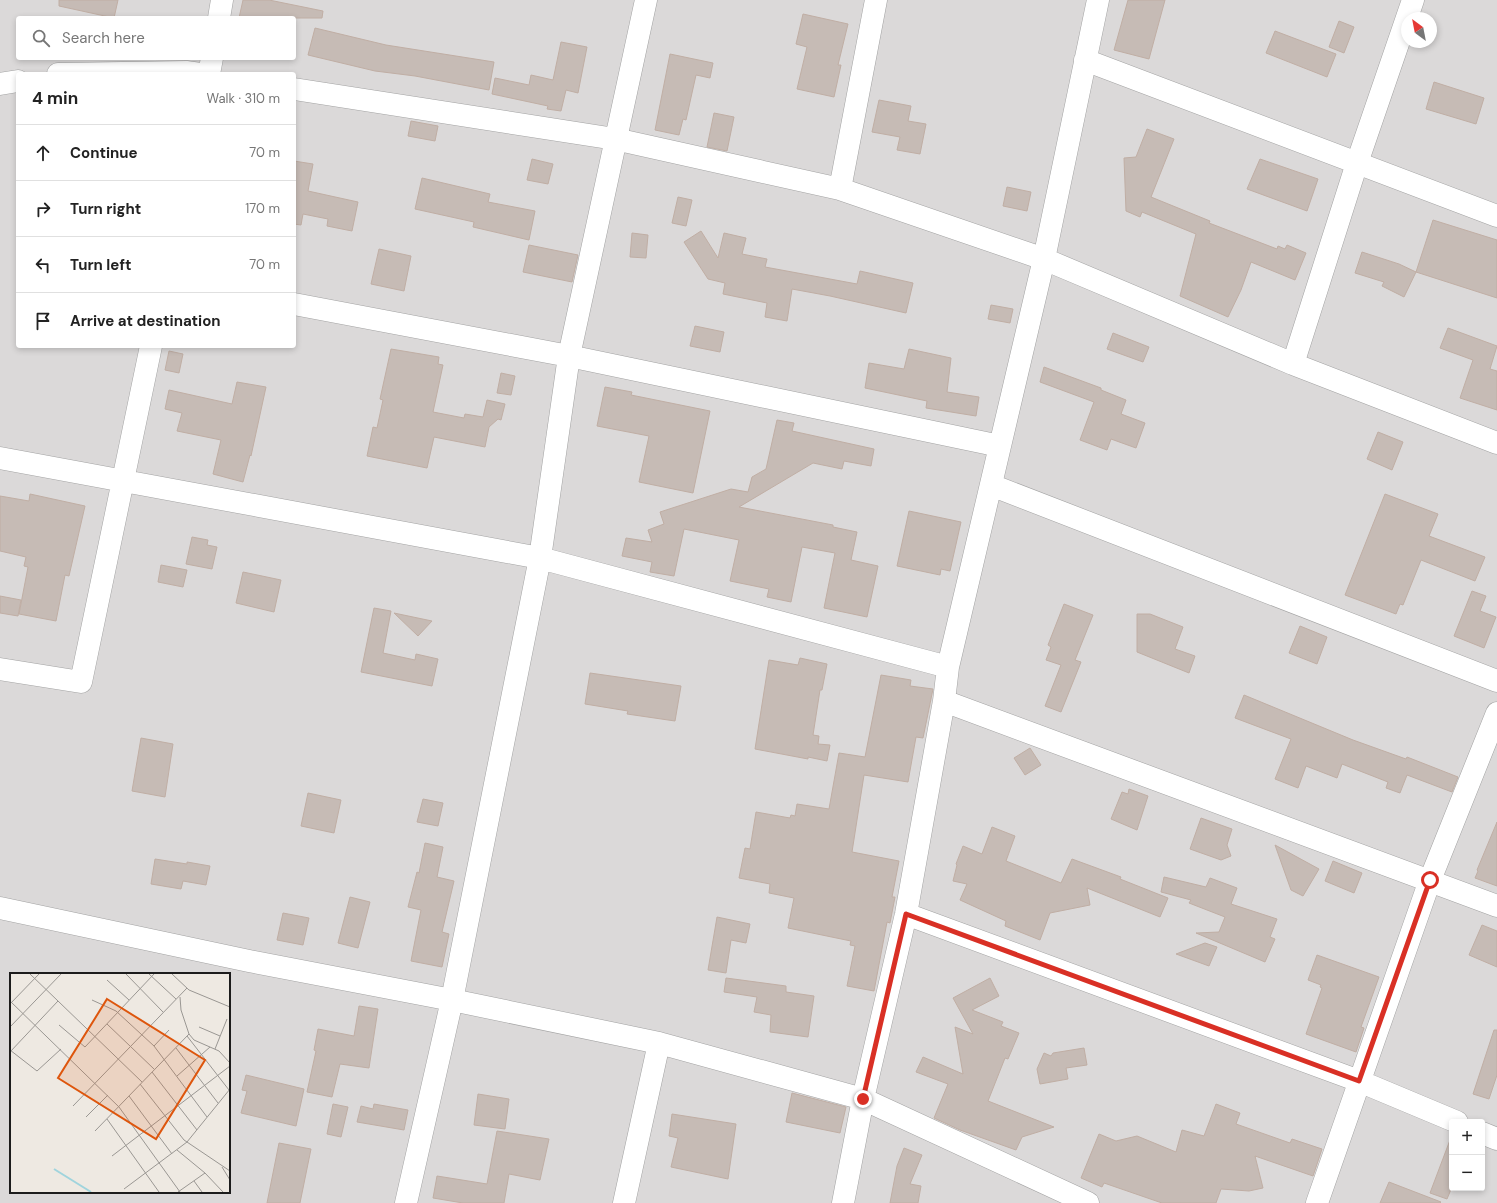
<!DOCTYPE html>
<html lang="en">
<head>
<meta charset="utf-8">
<style>
  body { margin:0; font-family:"DM Sans",sans-serif; background:#f2f2f2; color:#222 }
  .controls { position:absolute; right:12px; bottom:12px; display:grid; overflow:hidden; border-radius:4px; box-shadow:0 2px 6px #0003 }
  .controls button { width:36px; height:36px; display:grid; place-items:center; padding:0; border:0; border-bottom:1px solid #e0e0e0; background:#fff; color:#222; font:20px sans-serif }
  .compass { position:absolute; left:1401px; top:12px; width:36px; height:36px; border-radius:50%; background:#fff; box-shadow:0 2px 6px #0003; rotate:328deg }
  .stop { position:absolute; width:12px; height:12px; margin:-9px; border:3px solid #d93025; border-radius:50%; background:#fff }
  .stop.end { background:#d93025; border-color:#fff; box-shadow:0 1px 4px #0008 }
  .list { margin:0; padding:0; list-style:none }
  h2 { display:flex; justify-content:space-between; align-items:center; height:52px; margin:0; padding:0 16px; font-size:17px }
  h2 small { font-size:13px; font-weight:400; color:#767676 }
  .list li { display:grid; grid-template-columns:26px 1fr auto; gap:12px; align-items:center; box-sizing:border-box; height:56px; padding:0 16px; border-top:1px solid #e0e0e0 }
  .list b { display:block; font-size:15px; white-space:nowrap }
  .list em { font-size:13px; font-style:normal; color:#767676 }
  .icon { flex:none; width:22px; height:22px; fill:none; stroke:currentColor; stroke-width:2; stroke-linecap:round; stroke-linejoin:round }
  .map { position:relative; flex:none; width:1497px; height:1203px; overflow:hidden }
  .search { position:absolute; background:#fff; box-shadow:0 2px 6px #0003; left:16px; top:16px; width:280px; height:44px; display:flex; align-items:center; gap:10px; box-sizing:border-box; padding:0 14px; border-radius:4px; color:#767676; font-size:15px }
  .panel { position:absolute; background:#fff; box-shadow:0 2px 6px #0003; left:16px; top:72px; width:280px; height:276px; border-radius:4px }
  .map>svg:first-child { display:block }
  .residential { fill:#dbd9d9; fill-rule:evenodd }
  .building { fill:#c6bbb5; stroke:#c0aea4 }
  .lines { fill:none; stroke-linecap:round; stroke-linejoin:round }
  .minor-casing { stroke:#a3a3a3; stroke-width:23 }
  .minor { stroke:#fff; stroke-width:22 }
  .route { stroke:#d93025; stroke-width:5 }
  .inset-river { fill:none; stroke:#a0d4dd; stroke-width:2 }
  .inset-road { fill:none; stroke:#9a9793; stroke-width:1 }
  .view { fill:#de560d; fill-opacity:0.15; stroke:#de560d; stroke-width:2 }
  .inset-edge { fill:none; stroke:#1c1c1c; stroke-width:2 }
</style>
</head>
<body>
<div class="map">
<svg width="1497" height="1203" viewBox="0 0 1497 1203">
  <rect width="100%" height="100%" fill="#eee9e2"/>
  <path class="residential" d="M 0,0 L 1497,0 L 1497,1203 L 0,1203 ZM 18,18 L 294,18 L 294,58 L 18,58 ZM 1407,18 L 1431,18 L 1431,42 L 1407,42 ZM 18,74 L 294,74 L 294,346 L 18,346 ZM 11,974 L 229,974 L 229,1192 L 11,1192 ZM 1452,1122 L 1482,1122 L 1482,1188 L 1452,1188 Z"/>
  <path class="building" d="M 59,0 L 118,0 L 114,18 L 59,6 Z
    M 243,0 L 269,0 L 323,11 L 322,18 L 239,18 Z
    M 1128,0 L 1165,0 L 1149,59 L 1114,50 Z
    M 803,14 L 848,24 L 838,65 L 841,65 L 834,97 L 797,89 L 807,47 L 796,44 Z
    M 1339,21 L 1354,27 L 1344,53 L 1329,47 Z
    M 315,28 L 386,45 L 494,62 L 489,90 L 415,76 L 375,71 L 308,55 Z
    M 1275,31 L 1336,54 L 1327,77 L 1266,53 Z
    M 561,42 L 587,47 L 578,93 L 566,90 L 561,111 L 547,109 L 548,106 L 492,94 L 495,78 L 529,85 L 531,75 L 553,80 Z
    M 670,54 L 713,63 L 710,78 L 696,75 L 686,120 L 683,119 L 679,135 L 655,130 Z
    M 1434,82 L 1484,98 L 1476,124 L 1426,109 Z
    M 879,100 L 911,106 L 908,121 L 926,124 L 920,154 L 897,150 L 900,137 L 872,132 Z
    M 714,113 L 734,117 L 727,151 L 707,147 Z
    M 411,121 L 438,126 L 435,141 L 408,136 Z
    M 1147,129 L 1174,139 L 1151,197 L 1210,221 L 1209,223 L 1277,249 L 1278,246 L 1285,249 L 1287,245 L 1306,253 L 1295,280 L 1251,262 L 1241,290 L 1228,317 L 1180,296 L 1196,234 L 1142,212 L 1140,217 L 1126,211 L 1124,158 L 1136,157 Z
    M 532,159 L 553,164 L 548,184 L 527,180 Z
    M 1260,159 L 1318,179 L 1307,211 L 1247,189 Z
    M 294,161 L 313,164 L 308,191 L 358,202 L 352,231 L 327,226 L 328,219 L 303,214 L 301,225 L 294,224 Z
    M 422,178 L 490,194 L 488,202 L 535,211 L 529,240 L 473,227 L 474,222 L 415,209 Z
    M 1007,187 L 1031,192 L 1027,211 L 1003,206 Z
    M 678,197 L 692,200 L 686,226 L 672,223 Z
    M 1433,220 L 1497,240 L 1497,298 L 1416,272 Z
    M 701,231 L 718,258 L 724,233 L 746,238 L 742,254 L 767,259 L 765,267 L 857,284 L 860,271 L 913,283 L 906,313 L 830,296 L 792,289 L 787,321 L 765,317 L 767,303 L 723,294 L 725,283 L 708,279 L 684,242 Z
    M 632,233 L 648,235 L 646,258 L 630,257 Z
    M 529,245 L 578,255 L 572,282 L 523,272 Z
    M 379,249 L 411,256 L 404,291 L 371,284 Z
    M 1362,252 L 1399,264 L 1416,272 L 1404,297 L 1382,286 L 1384,282 L 1355,273 Z
    M 991,305 L 1013,309 L 1010,323 L 988,319 Z
    M 695,326 L 724,332 L 720,352 L 690,346 Z
    M 1448,328 L 1497,346 L 1490,369 L 1497,371 L 1497,410 L 1460,398 L 1473,360 L 1440,348 Z
    M 1113,333 L 1149,347 L 1143,362 L 1107,349 Z
    M 391,349 L 439,357 L 438,364 L 443,365 L 433,412 L 464,418 L 465,414 L 483,417 L 487,400 L 505,404 L 501,420 L 498,419 L 489,427 L 485,447 L 434,437 L 427,468 L 367,456 L 373,427 L 377,428 L 383,400 L 380,399 Z
    M 909,349 L 951,358 L 947,392 L 979,397 L 976,416 L 926,408 L 927,401 L 865,388 L 869,363 L 904,369 Z
    M 169,351 L 183,354 L 179,373 L 165,370 Z
    M 1044,367 L 1101,388 L 1101,390 L 1126,400 L 1121,414 L 1145,423 L 1136,448 L 1111,439 L 1107,450 L 1080,440 L 1094,402 L 1040,382 Z
    M 501,373 L 515,376 L 511,395 L 497,393 Z
    M 237,382 L 266,387 L 251,456 L 250,455 L 243,482 L 213,474 L 221,440 L 177,431 L 182,413 L 165,409 L 169,390 L 232,404 Z
    M 605,387 L 632,392 L 631,395 L 710,411 L 693,493 L 639,482 L 649,436 L 597,426 Z
    M 777,420 L 794,423 L 792,431 L 874,449 L 871,466 L 844,461 L 842,469 L 813,463 L 739,507 L 833,525 L 833,527 L 857,532 L 851,560 L 878,566 L 867,617 L 824,608 L 835,553 L 802,547 L 791,602 L 767,597 L 769,589 L 730,581 L 739,540 L 684,529 L 674,576 L 650,572 L 652,562 L 622,556 L 626,538 L 652,542 L 648,530 L 664,524 L 660,512 L 731,489 L 748,492 L 752,477 L 766,469 Z
    M 1378,432 L 1403,442 L 1392,470 L 1367,459 Z
    M 30,494 L 85,506 L 69,576 L 65,575 L 56,621 L 19,614 L 28,567 L 24,566 L 26,557 L 0,551 L 0,496 L 29,501 Z
    M 1385,494 L 1438,514 L 1429,536 L 1485,557 L 1475,581 L 1421,560 L 1403,605 L 1400,604 L 1396,614 L 1345,595 Z
    M 909,511 L 961,522 L 950,571 L 941,569 L 940,575 L 897,566 Z
    M 192,537 L 208,540 L 207,545 L 217,547 L 212,569 L 186,564 Z
    M 161,565 L 187,570 L 183,587 L 158,582 Z
    M 243,572 L 281,580 L 274,612 L 236,603 Z
    M 1472,591 L 1486,596 L 1480,611 L 1496,617 L 1484,648 L 1454,636 Z
    M 0,596 L 21,600 L 18,616 L 0,613 Z
    M 1064,604 L 1093,615 L 1075,660 L 1081,662 L 1061,712 L 1045,706 L 1061,665 L 1046,660 L 1051,647 L 1048,645 Z
    M 374,608 L 391,611 L 383,653 L 415,660 L 416,654 L 438,659 L 432,686 L 361,672 Z
    M 394,613 L 432,621 L 418,636 Z
    M 1137,614 L 1150,614 L 1183,627 L 1175,649 L 1195,656 L 1189,673 L 1137,652 Z
    M 1300,626 L 1327,637 L 1317,664 L 1289,653 Z
    M 800,658 L 827,664 L 822,690 L 820,690 L 813,735 L 819,736 L 818,744 L 830,745 L 827,761 L 808,757 L 808,759 L 755,749 L 769,660 L 798,665 Z
    M 590,673 L 681,686 L 675,721 L 627,714 L 628,711 L 585,704 Z
    M 881,675 L 911,680 L 910,686 L 933,689 L 923,738 L 916,737 L 908,782 L 864,775 L 852,852 L 899,861 L 892,897 L 895,897 L 890,923 L 887,922 L 874,991 L 847,986 L 855,946 L 850,945 L 851,941 L 788,928 L 794,898 L 769,893 L 770,884 L 739,878 L 745,848 L 750,849 L 756,812 L 790,818 L 791,815 L 795,816 L 797,804 L 829,809 L 839,753 L 865,757 Z
    M 1244,695 L 1353,740 L 1406,759 L 1407,757 L 1458,777 L 1452,792 L 1407,775 L 1400,793 L 1386,788 L 1388,782 L 1342,764 L 1337,778 L 1306,766 L 1298,788 L 1275,779 L 1291,739 L 1235,718 Z
    M 141,738 L 173,744 L 165,797 L 132,791 Z
    M 1030,748 L 1041,765 L 1025,775 L 1014,758 Z
    M 1129,789 L 1148,796 L 1137,830 L 1111,819 L 1122,792 L 1128,794 Z
    M 308,793 L 341,800 L 334,833 L 301,826 Z
    M 423,799 L 443,803 L 438,826 L 417,822 Z
    M 1201,818 L 1232,829 L 1227,845 L 1231,856 L 1221,860 L 1190,849 Z
    M 1497,822 L 1497,886 L 1475,878 L 1478,871 L 1477,870 Z
    M 992,827 L 1015,836 L 1006,861 L 1061,883 L 1072,859 L 1121,877 L 1120,879 L 1168,898 L 1160,917 L 1087,888 L 1090,905 L 1050,913 L 1040,940 L 1005,926 L 1006,921 L 960,900 L 967,884 L 953,881 L 957,865 L 956,864 L 963,846 L 982,854 Z
    M 425,843 L 443,847 L 437,877 L 454,881 L 442,932 L 449,934 L 442,967 L 411,961 L 421,910 L 408,907 L 417,872 L 419,873 Z
    M 1275,845 L 1319,869 L 1303,896 L 1291,890 Z
    M 155,859 L 187,864 L 187,862 L 210,866 L 206,885 L 183,881 L 181,889 L 151,884 Z
    M 1333,861 L 1362,873 L 1354,893 L 1325,881 Z
    M 1164,877 L 1206,887 L 1210,878 L 1237,888 L 1231,904 L 1277,919 L 1270,937 L 1275,939 L 1265,962 L 1196,933 L 1219,932 L 1225,917 L 1189,903 L 1191,900 L 1161,892 Z
    M 350,897 L 370,902 L 358,948 L 338,943 Z
    M 283,913 L 309,918 L 303,945 L 277,940 Z
    M 717,917 L 750,924 L 746,943 L 731,940 L 726,973 L 708,970 Z
    M 1482,925 L 1497,931 L 1497,967 L 1469,955 Z
    M 1205,943 L 1217,947 L 1209,966 L 1176,954 Z
    M 1317,955 L 1379,977 L 1361,1027 L 1364,1028 L 1356,1052 L 1306,1034 L 1322,988 L 1320,987 L 1321,985 L 1308,980 Z
    M 726,978 L 786,986 L 786,992 L 814,996 L 808,1037 L 770,1032 L 771,1015 L 754,1012 L 757,997 L 724,992 Z
    M 990,978 L 999,996 L 972,1010 L 1003,1022 L 1001,1026 L 1019,1033 L 1008,1059 L 1005,1058 L 988,1101 L 1054,1127 L 1022,1137 L 1016,1150 L 960,1130 L 934,1118 L 948,1084 L 916,1072 L 923,1057 L 963,1074 L 955,1027 L 973,1034 L 953,998 Z
    M 359,1006 L 378,1009 L 369,1068 L 340,1064 L 332,1097 L 307,1092 L 316,1051 L 314,1050 L 318,1029 L 354,1036 Z
    M 1494,1030 L 1497,1030 L 1497,1075 L 1489,1099 L 1473,1094 Z
    M 1084,1048 L 1087,1065 L 1066,1068 L 1068,1079 L 1040,1084 L 1037,1069 L 1044,1053 L 1051,1056 L 1053,1053 Z
    M 246,1075 L 304,1089 L 296,1126 L 241,1113 L 247,1091 L 242,1090 Z
    M 792,1093 L 846,1107 L 840,1133 L 786,1122 Z
    M 478,1094 L 509,1099 L 505,1129 L 474,1125 Z
    M 333,1104 L 348,1107 L 341,1137 L 327,1134 Z
    M 374,1104 L 408,1110 L 404,1130 L 357,1122 L 361,1106 L 373,1109 Z
    M 1216,1104 L 1240,1113 L 1236,1124 L 1290,1143 L 1292,1139 L 1322,1149 L 1313,1176 L 1255,1156 L 1263,1188 L 1249,1191 L 1221,1189 L 1216,1203 L 1162,1203 L 1104,1183 L 1102,1187 L 1081,1178 L 1099,1134 L 1116,1141 L 1137,1136 L 1176,1152 L 1182,1130 L 1204,1136 Z
    M 672,1114 L 736,1124 L 728,1179 L 671,1167 L 678,1138 L 669,1136 Z
    M 497,1131 L 549,1139 L 540,1180 L 509,1174 L 504,1203 L 463,1203 L 433,1198 L 437,1176 L 487,1184 Z
    M 1450,1140 L 1452,1140 L 1452,1187 L 1447,1199 L 1430,1193 Z
    M 279,1143 L 311,1149 L 300,1203 L 267,1203 Z
    M 904,1148 L 922,1155 L 910,1184 L 921,1186 L 918,1203 L 890,1203 L 897,1166 Z
    M 1389,1182 L 1441,1202 L 1440,1203 L 1380,1203 Z"/>
  <g class="lines">
    <defs>
      <path id="minor" d="M 219,18 L 222,0
        M 1085,60 L 1497,216
        M 58,74 L 186,72 L 200,74
        M 209,74 L 212,58
        M 0,84 L 18,81
        M 294,89 L 615,139 L 840,189 L 1044,259 L 1293,364 L 1497,443
        M 840,189 L 876,0
        M 294,304 L 569,356 L 1000,446
        M 1293,364 L 1357,163 L 1413,0
        M 0,458 L 540,558 L 948,667
        M 991,485 L 1497,681
        M 0,669 L 81,682 L 151,346
        M 944,701 L 1497,906
        M 0,908 L 249,961 L 452,1000 L 659,1043 L 863,1099 L 1088,1203
        M 906,914 L 1359,1081 L 1457,1122
        M 1482,1133 L 1497,1139
        M 406,1203 L 452,1000 L 540,558 L 569,356 L 646,0
        M 624,1203 L 659,1043
        M 843,1203 L 863,1099 L 906,914 L 944,701 L 948,667 L 1044,259 L 1098,0
        M 1317,1203 L 1430,880 L 1497,713"/>
    </defs>
    <use href="#minor" class="minor-casing"/>
    <use href="#minor" class="minor"/>
  </g>
  <g class="lines">
    <path class="route" d="M 863,1099 L 906,914 L 1359,1081 L 1430,880"/>
  </g>
  <g transform="translate(10 973)">
    <rect width="220" height="220" fill="#eee9e2"/>
    <path class="inset-river" d="M 44,196 L 81,219"/>
    <path class="inset-road" d="M 20,1 L 132,109M 116,1 L 153,39M 139,1 L 166,26M 162,1 L 179,17 L 220,34M 97,7 L 119,27M 170,24 L 171,37 L 179,61 L 184,67 L 209,78 L 220,90M 82,27 L 106,38 L 144,73 L 197,144M 0,28 L 109,134 L 170,219M 0,31 L 29,1M 97,51 L 144,96M 49,52 L 75,74 L 144,1M 0,54 L 51,1M 189,54 L 210,63M 177,63 L 219,117M 144,73 L 159,57M 166,75 L 208,130M 205,76 L 217,46M 0,77 L 27,98 L 51,76M 0,79 L 48,28M 142,99 L 187,157M 167,103 L 200,74M 130,111 L 174,167 L 220,198M 119,123 L 162,181M 63,133 L 177,15M 76,144 L 98,122M 97,146 L 149,219M 85,158 L 179,61M 167,177 L 195,200 L 213,219M 102,183 L 220,93M 212,194 L 220,207M 184,208 L 192,219M 114,216 L 177,169 L 220,116M 168,219 L 195,200"/>
    <path class="view" d="M 97,26 L 195,87 L 146,166 L 48,105 Z"/>
    <rect width="220" height="220" class="inset-edge"/>
  </g>
</svg>
<div class="controls">
<button>+</button>
<button>−</button>
</div>
<svg class="compass" viewBox="-18 -18 36 36"><path d="M0-13l5 13h-10z" fill="#e53935"/><path d="M0 13l5-13h-10z" fill="#767676"/></svg>
<div class="stop" style="left:1430px;top:880px"></div>
<div class="stop end" style="left:863px;top:1099px"></div>
<div class="search"><svg class="icon" aria-label="search" viewBox="0 0 24 24"><circle cx="10" cy="10" r="6"/><path d="M15 15l6 6"/></svg>Search here</div>
<section class="panel">
<h2>4 min<small>Walk · 310 m</small></h2>
<ul class="list">
<li><svg class="icon" aria-label="ahead" viewBox="0 0 24 24"><path d="M12 20V5M6 11l6-6 6 6"/></svg><div><b>Continue</b></div><em>70 m</em></li>
<li><svg class="icon" aria-label="right" viewBox="0 0 24 24"><path d="M7 20v-9h11M14 6l5 5-5 5"/></svg><div><b>Turn right</b></div><em>170 m</em></li>
<li><svg class="icon" aria-label="left" viewBox="0 0 24 24"><path d="M17 20v-9H6M10 6l-5 5 5 5"/></svg><div><b>Turn left</b></div><em>70 m</em></li>
<li><svg class="icon" aria-label="arrive" viewBox="0 0 24 24"><path d="M6 21V4h12l-3 4 3 4H6"/></svg><div><b>Arrive at destination</b></div></li>
</ul>
</section>
</div>
</body>
</html>
